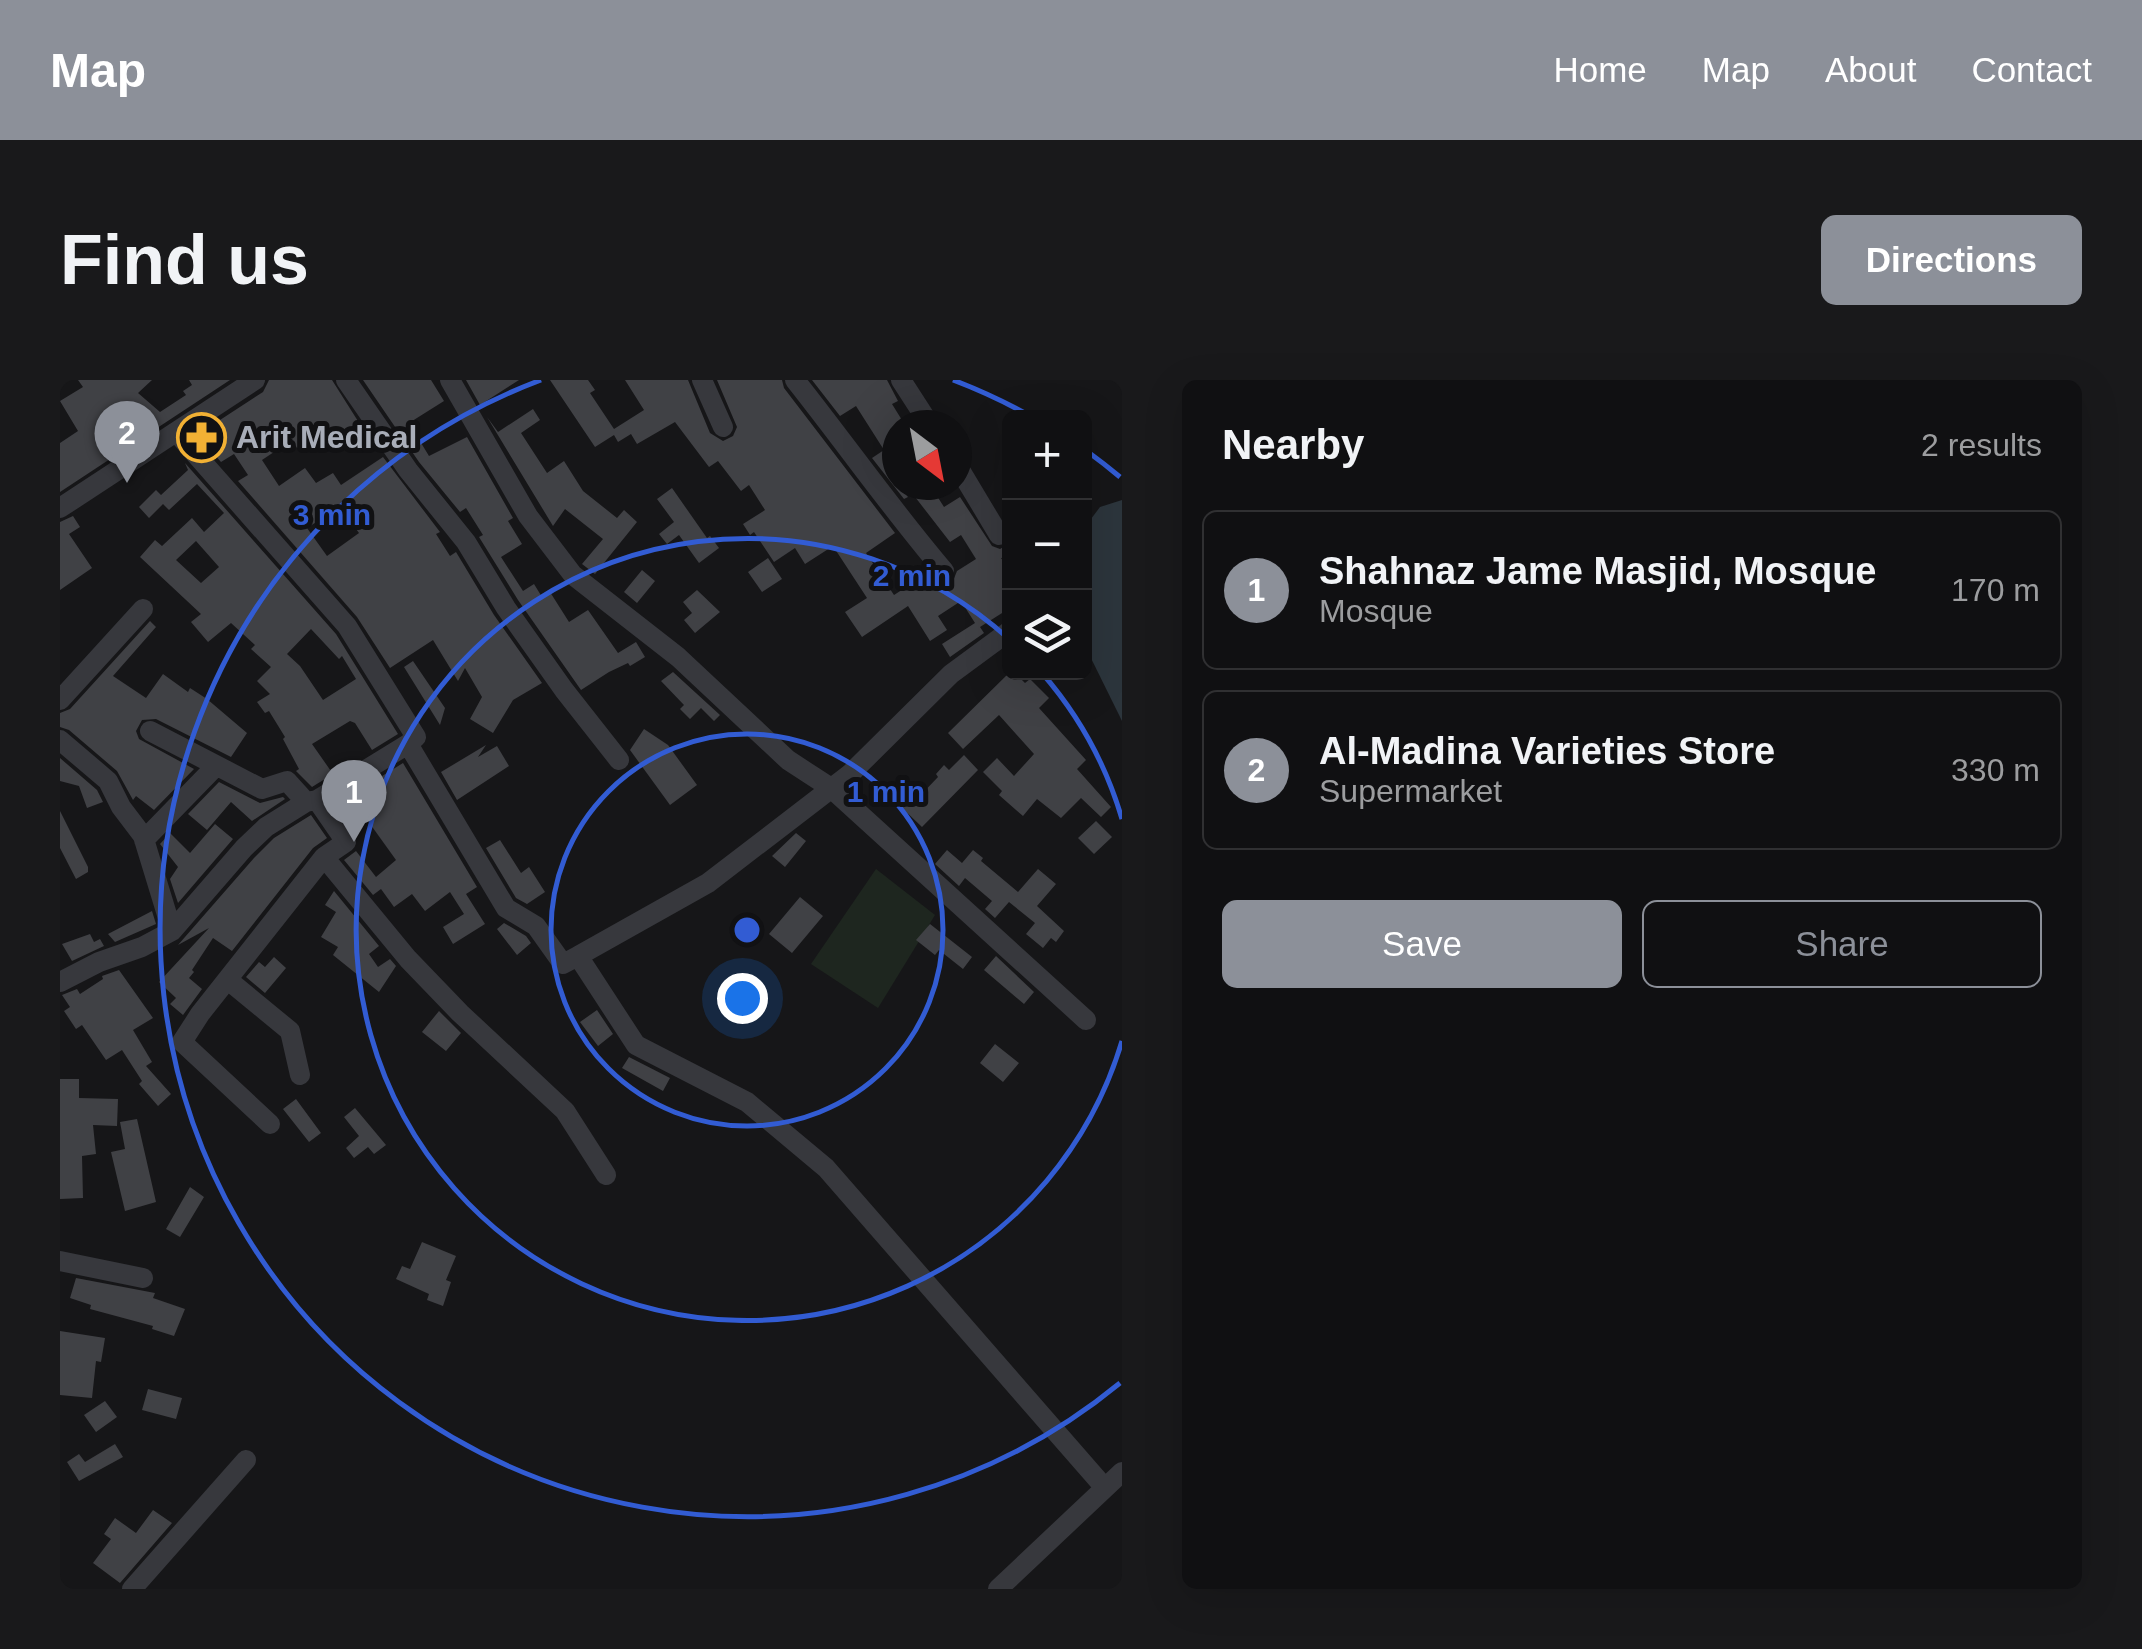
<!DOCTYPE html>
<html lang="en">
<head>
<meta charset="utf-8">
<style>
  body { margin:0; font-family:Helvetica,sans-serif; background:#19191b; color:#f1f3f6 }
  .controls { position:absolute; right:30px; top:30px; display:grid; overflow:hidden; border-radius:15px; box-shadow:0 10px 40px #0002 }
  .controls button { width:90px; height:90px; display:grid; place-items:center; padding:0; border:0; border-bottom:2px solid #303032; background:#101012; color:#f1f3f6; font:50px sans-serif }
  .compass { position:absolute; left:822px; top:30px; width:90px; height:90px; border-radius:50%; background:#101012; box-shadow:0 10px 40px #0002; rotate:148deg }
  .you { position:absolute; left:682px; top:618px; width:35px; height:35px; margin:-25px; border:8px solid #fff; border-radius:50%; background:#1a73e8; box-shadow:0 0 0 15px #1a73e833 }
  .badge { display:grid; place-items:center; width:65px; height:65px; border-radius:50%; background:#8c9099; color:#fff; font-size:32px; font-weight:700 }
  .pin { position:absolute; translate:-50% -82px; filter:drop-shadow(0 2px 5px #0008) }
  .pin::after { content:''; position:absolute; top:52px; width:35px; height:30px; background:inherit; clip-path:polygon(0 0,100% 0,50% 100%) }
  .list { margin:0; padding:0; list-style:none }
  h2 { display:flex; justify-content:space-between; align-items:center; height:130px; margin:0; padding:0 40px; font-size:42px }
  h2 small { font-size:32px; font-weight:400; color:#9c9d9f }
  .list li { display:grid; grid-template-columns:65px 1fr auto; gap:30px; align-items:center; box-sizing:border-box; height:160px; margin:0 20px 20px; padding:0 20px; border:2px solid #303032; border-radius:15px }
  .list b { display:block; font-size:38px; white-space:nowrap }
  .list p { margin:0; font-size:32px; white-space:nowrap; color:#9c9d9f }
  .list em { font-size:32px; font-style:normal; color:#9c9d9f }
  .actions { display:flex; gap:20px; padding:30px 40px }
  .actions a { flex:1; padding:22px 0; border:2px solid #8c9099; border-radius:15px; text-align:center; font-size:35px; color:#8c9099 }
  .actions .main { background:#8c9099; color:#fff }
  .icon { flex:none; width:55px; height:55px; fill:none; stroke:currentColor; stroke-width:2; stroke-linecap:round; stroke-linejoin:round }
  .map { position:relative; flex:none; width:1062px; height:1209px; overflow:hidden; border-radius:15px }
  header { display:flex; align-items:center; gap:60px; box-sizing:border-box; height:140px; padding:0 50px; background:#8c9099; color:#fff }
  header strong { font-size:48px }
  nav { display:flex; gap:55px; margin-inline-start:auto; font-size:35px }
  .intro { display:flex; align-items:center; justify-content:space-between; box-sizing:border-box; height:240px; padding:0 60px }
  h1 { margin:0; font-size:70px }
  .button { padding:25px 45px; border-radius:15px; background:#8c9099; color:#fff; font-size:35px; font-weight:700 }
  main { display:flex; gap:60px; padding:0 60px }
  aside { flex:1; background:#101012; border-radius:15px; box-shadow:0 10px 40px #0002 }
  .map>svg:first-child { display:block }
  .green { fill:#1e261f }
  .water { fill:#2c353c }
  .building { fill:#404145; fill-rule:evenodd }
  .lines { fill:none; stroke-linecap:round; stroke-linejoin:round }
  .street { stroke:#37383d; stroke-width:20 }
  .ring { fill:none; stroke:#325cd3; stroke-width:5 }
  .labels { text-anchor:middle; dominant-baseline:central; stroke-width:10; stroke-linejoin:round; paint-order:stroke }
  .poi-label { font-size:32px; font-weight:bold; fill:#a8adb8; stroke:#111113; text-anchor:start }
  .centre { fill:#325cd3; stroke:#111113; stroke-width:5 }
  .ring-label { font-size:30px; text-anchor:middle; font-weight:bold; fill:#325cd3; stroke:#111113; stroke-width:10; stroke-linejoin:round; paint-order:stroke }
</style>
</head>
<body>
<header>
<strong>Map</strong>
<nav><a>Home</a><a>Map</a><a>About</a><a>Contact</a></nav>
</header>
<div class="intro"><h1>Find us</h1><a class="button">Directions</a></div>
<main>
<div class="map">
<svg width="1062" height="1209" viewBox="0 0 1062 1209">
  <rect width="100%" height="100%" fill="#161618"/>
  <path class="green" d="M 816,489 L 875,535 L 818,628 L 751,584 Z"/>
  <path class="water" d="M 1062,120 L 1062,341 L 1024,264 L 1025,147 L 1040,127 Z"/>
  <path class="building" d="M 18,0 L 92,0 L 78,13 L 100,32 L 126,15 L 123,11 L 132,5 L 129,0 L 170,0 L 0,112 L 0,63 L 18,51 L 0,21 L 23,7 Z
    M 209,0 L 272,0 L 308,57 L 294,66 L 291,60 L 276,70 L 264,51 L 237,68 L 232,60 L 202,80 L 219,106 L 245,88 L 256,103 L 273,93 L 281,105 L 323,77 L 380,152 L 376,154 L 390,176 L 396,172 L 434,235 L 482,303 L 453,320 L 433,353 L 410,339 L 422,317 L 405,288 L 398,301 L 373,260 L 330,288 L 297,237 L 178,101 L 188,95 L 174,74 L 161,82 L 137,55 L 203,12 ZM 280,127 L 299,153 L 267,176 L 247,148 Z
    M 303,0 L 371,0 L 384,21 L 349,43 L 369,76 L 407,57 L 453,138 L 448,141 L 462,164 L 441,177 L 463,211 L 474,204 L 482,217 L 490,212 L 509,242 L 528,230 L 558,273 L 576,262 L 585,277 L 570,286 L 568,283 L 549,292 L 521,310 L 458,220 L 419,157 L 423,155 L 406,128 L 400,132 L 359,82 Z
    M 406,0 L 459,0 L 420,25 Z
    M 490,0 L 528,0 L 535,10 L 530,13 L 554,49 L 584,30 L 565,0 L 628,0 L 650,53 L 663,61 L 673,56 L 677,47 L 657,0 L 722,0 L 724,8 L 835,153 L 806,173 L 834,215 L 868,193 L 878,203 L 887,204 L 893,201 L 897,191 L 916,179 L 901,155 L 890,162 L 852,113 L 870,105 L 884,127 L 900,117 L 932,166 L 940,169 L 950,163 L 950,177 L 941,178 L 950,191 L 950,228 L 920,247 L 924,253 L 890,277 L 882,264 L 915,243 L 901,221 L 878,236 L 887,250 L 870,261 L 848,226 L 802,257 L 785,232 L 807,218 L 773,166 L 745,184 L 735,168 L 714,182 L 694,152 L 690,155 L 683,144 L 705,130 L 689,105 L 681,111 L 658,81 L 649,87 L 615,42 L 577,64 L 571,54 L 558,62 L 554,55 L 535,67 Z
    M 752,0 L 827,0 L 838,21 L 832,24 L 845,45 L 837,45 L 837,91 L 833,84 L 829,87 L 837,105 L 848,117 L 844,119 L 812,78 L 824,70 L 796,26 L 780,36 Z
    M 473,29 L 480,40 L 461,53 L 487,93 L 504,81 L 523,111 L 557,138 L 564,130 L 577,142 L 535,194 L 522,184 L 543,159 L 505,129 L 493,146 L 427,37 L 438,52 Z
    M 125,83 L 276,254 L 338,354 L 312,370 L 295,343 L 290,341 L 252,364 L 273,394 L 252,407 L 236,391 L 239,389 L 223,359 L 225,357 L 209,331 L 205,333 L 197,322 L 210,314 L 197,301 L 211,287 L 191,269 L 195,265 L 171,243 L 148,262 L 131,242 L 141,234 L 80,177 L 95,160 L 102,166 L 132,138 L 144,152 L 164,133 L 137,104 L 109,130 L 103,124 L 89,138 L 79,127 L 96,110 L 101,115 L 128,90 ZM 136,161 L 159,187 L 141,203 L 116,180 ZM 251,249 L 279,279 L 282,276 L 296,299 L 263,320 L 240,286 L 227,274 Z
    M 612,108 L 647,158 L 650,156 L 659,168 L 639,183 L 619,155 L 607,164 L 599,154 L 614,142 L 597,119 Z
    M 13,136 L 20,147 L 9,154 L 32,188 L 0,210 L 0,142 Z
    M 708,178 L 722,199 L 702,212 L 688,192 Z
    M 582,190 L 595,201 L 577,223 L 564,212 Z
    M 637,210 L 660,232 L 635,253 L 624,240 L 632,233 L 623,222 Z
    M 90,241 L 96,247 L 53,296 L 86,318 L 103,294 L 128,312 L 130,308 L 147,319 L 187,353 L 171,377 L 96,339 L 82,340 L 76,351 L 79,359 L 134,389 L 94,430 L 76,416 L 73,420 L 57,391 L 9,350 L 0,347 L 0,333 L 10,329 Z
    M 353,281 L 385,328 L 380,345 L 344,287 Z
    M 613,292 L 660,335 L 654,341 L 641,328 L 630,339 L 620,329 L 624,325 L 601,301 Z
    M 950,292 L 954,292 L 965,303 L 970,299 L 989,318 L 979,328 L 1026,380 L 1017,389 L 1051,427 L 1041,437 L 1021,418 L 1001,438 L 977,419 L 963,436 L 939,415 L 942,411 L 923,392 L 937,378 L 954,396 L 974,374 L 939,335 L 903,369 L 888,353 Z
    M 584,349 L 608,365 L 637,405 L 610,425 L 570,370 Z
    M 426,365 L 418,377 L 437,366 L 449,386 L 397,420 L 381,392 Z
    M 904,375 L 918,390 L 862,447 L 839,425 L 850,414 L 856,420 L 878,397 L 876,394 L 884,385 L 889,390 Z
    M 0,378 L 37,410 L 43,422 L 27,428 L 19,406 L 0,401 Z
    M 343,383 L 417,507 L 406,514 L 425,544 L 393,564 L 383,547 L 404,534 L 390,512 L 365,531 L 352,514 L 334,527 L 321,509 L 313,515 L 284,480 L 296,471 L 316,497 L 336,480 L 290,416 Z
    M 159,402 L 200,423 L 223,417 L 225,419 L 192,441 L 171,422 L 147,450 L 128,434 Z
    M 0,431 L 28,487 L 28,492 L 16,499 L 0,468 Z
    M 251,435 L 267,458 L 253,468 L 172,571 L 153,558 L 132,590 L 134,592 L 129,598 L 142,609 L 123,635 L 110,624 L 116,618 L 99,602 L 149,548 L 118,565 L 194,478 L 214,458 Z
    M 1036,441 L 1052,457 L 1034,474 L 1018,458 Z
    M 155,444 L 173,459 L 118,523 L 110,499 L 118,487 L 100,464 L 110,453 L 130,473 Z
    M 736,453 L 746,461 L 725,487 L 712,476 Z
    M 440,460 L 461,493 L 469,487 L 485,512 L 467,524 L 456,518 L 426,468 Z
    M 887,470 L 902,483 L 913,470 L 923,478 L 921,481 L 958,512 L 978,489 L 996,504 L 977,526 L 1004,551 L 996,562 L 991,558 L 983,568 L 966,554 L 975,543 L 949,522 L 935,538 L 925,529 L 932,521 L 905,498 L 899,506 L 875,484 Z
    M 274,511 L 319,566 L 309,574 L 318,587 L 330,579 L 336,586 L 319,612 L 273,575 L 278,567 L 261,557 L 276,532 L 265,525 Z
    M 740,517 L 763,536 L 732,573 L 709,554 Z
    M 92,531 L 96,544 L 55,562 L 48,554 Z
    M 444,543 L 466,556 L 471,563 L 457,575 L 437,549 Z
    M 870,544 L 912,577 L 903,589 L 879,570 L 875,575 L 856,560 Z
    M 30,554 L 34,562 L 40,559 L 44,566 L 12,581 L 2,564 Z
    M 936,576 L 974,612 L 964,624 L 924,590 Z
    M 214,577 L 226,588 L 205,613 L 186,597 L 199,582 L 205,587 Z
    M 59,590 L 93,638 L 73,650 L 92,682 L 86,686 L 111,714 L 98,726 L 79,704 L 82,701 L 62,670 L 46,680 L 22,645 L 16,649 L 4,631 L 10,627 L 2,615 L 17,609 L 20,614 L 43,599 L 42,596 Z
    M 537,630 L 553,654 L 538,666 L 520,642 Z
    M 379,631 L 401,653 L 386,671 L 362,652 Z
    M 935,664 L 959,683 L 943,702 L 920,683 Z
    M 569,677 L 610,698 L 603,711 L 562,688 Z
    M 0,699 L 19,699 L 19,718 L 58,719 L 57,746 L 33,745 L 36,774 L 22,776 L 23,818 L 0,819 Z
    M 236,719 L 261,753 L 249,762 L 223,729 Z
    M 295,728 L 326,765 L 314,774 L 308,767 L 294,778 L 286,768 L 299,756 L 284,737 Z
    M 77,739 L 96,822 L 65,831 L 51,772 L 65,769 L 60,742 Z
    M 130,807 L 144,817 L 120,857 L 106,849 Z
    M 362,862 L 396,876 L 386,900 L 391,902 L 383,926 L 367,920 L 369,914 L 336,899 L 342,886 L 350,889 Z
    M 16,898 L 95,913 L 93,918 L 125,929 L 114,956 L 92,949 L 93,946 L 30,929 L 31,925 L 10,918 Z
    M 0,951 L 45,958 L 41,982 L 36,981 L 32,1018 L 0,1015 Z
    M 88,1009 L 122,1018 L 116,1039 L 82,1030 Z
    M 45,1021 L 57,1037 L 36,1052 L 24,1035 Z
    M 55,1064 L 63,1077 L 19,1101 L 7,1082 L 19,1074 L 25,1082 Z
    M 93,1130 L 112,1143 L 60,1203 L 33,1183 L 51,1159 L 44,1154 L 55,1138 L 76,1153 Z"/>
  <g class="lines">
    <path class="street" d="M 286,0 L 348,90 L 406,162 L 446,228 L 504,310 L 559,380
      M 390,0 L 468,136 L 513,195 L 618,277 L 728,380 L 771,408 L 1026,640
      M 642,0 L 663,47
      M 735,0 C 785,63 832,130 884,191
      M 841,0 L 870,45
      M 116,52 L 287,246 L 356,357 L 348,364
      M 897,85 L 939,155
      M 0,128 L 195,0
      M 0,320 L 83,229
      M 90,351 L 202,409 L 227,401 L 246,422 L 257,420 L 348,364 L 446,528 L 476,546 L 503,584 L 518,576 L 576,665 L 687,722 L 766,788 L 1045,1108
      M 0,360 L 48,401 L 61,427 L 83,456 L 112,551
      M 257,420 L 286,462 L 264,477 L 348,579 L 400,633 L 505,731 L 546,795
      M 84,460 L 155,387
      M 518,576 L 648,503 L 790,394 L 891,294 L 948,252
      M 168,600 L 230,651 L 240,695
      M 0,602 L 39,582 L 82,567 L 112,551 L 184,468 L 206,447 L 246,422
      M 210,744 L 122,662 L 140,634 L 264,477
      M 0,881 L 83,898
      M 72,1209 L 186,1080
      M 938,1209 L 1062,1092"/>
  </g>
  <g class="ring">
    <circle cx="687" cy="550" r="196"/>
    <path d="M1062 661A391 391 0 1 1 949 259M982 293A391 391 0 0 1 1062 439"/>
    <path d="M1060 1003A587 587 0 1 1 481 0M893 0A587 587 0 0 1 972 37M1028 72A587 587 0 0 1 1060 97"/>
  </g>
  <defs>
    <symbol id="pharmacy-ring" viewBox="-11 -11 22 22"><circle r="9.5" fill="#111113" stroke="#f2b134" stroke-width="1.5"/><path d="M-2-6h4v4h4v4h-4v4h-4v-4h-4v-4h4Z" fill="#f2b134"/></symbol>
  </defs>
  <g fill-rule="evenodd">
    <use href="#pharmacy-ring" x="114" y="30" width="55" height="55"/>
  </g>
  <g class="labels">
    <g class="poi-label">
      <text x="176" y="57">Arit Medical</text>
    </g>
  </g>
  <circle cx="687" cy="550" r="15" class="centre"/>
  <g class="ring-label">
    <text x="272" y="145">3 min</text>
    <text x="852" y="206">2 min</text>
    <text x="826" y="422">1 min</text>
  </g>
</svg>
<div class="controls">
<button>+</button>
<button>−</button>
<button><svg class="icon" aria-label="layers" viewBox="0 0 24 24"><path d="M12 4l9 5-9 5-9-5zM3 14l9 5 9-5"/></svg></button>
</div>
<svg class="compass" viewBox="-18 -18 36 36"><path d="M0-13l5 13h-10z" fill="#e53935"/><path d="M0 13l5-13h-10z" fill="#9c9d9f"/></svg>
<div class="you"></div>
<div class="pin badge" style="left:294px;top:462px">1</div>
<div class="pin badge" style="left:67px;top:103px">2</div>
</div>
<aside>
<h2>Nearby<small>2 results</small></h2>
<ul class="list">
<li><span class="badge">1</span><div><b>Shahnaz Jame Masjid, Mosque</b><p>Mosque</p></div><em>170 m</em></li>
<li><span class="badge">2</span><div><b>Al-Madina Varieties Store</b><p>Supermarket</p></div><em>330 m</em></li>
</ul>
<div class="actions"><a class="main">Save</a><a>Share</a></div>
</aside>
</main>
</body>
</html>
